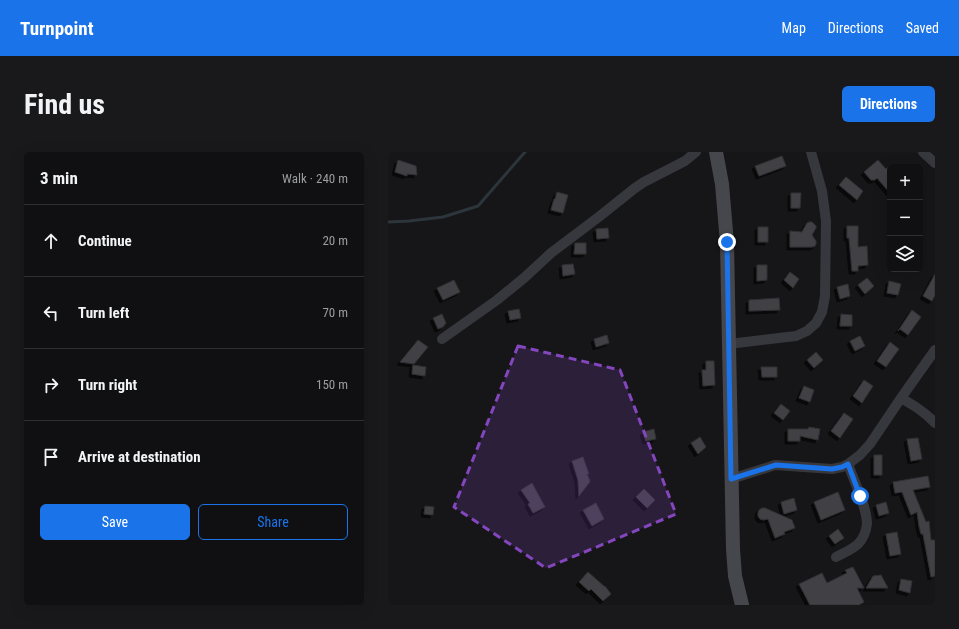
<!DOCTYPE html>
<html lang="en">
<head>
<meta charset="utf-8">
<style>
  body { margin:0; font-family:"Roboto Condensed",sans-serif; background:#19191b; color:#f1f3f6 }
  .controls { position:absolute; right:12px; top:12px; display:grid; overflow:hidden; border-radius:6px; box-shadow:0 4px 16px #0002 }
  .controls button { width:36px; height:36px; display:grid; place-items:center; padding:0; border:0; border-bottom:1px solid #303032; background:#101012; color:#f1f3f6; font:20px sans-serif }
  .stop { position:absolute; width:12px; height:12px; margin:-9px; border:3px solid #1a73e8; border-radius:50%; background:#fff }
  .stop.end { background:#1a73e8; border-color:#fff; box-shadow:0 1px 4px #0008 }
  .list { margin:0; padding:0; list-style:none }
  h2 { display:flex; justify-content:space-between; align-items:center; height:52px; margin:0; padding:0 16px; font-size:17px }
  h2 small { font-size:13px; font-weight:400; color:#9c9d9f }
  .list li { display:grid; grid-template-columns:26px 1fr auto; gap:12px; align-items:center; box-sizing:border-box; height:72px; padding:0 16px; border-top:1px solid #303032 }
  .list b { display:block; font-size:15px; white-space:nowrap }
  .list em { font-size:13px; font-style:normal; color:#9c9d9f }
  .actions { display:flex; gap:8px; padding:12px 16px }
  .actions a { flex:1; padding:9px 0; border:1px solid #1a73e8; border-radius:6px; text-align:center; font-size:14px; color:#1a73e8 }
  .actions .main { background:#1a73e8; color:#fff }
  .icon { flex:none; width:22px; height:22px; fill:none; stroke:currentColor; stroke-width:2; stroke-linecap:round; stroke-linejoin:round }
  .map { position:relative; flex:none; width:547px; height:453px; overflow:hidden; border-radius:6px }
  header { display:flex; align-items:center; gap:24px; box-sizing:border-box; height:56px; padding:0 20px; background:#1a73e8; color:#fff }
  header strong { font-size:19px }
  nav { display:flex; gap:22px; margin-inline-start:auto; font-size:14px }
  .intro { display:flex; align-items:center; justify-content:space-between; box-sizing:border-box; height:96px; padding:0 24px }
  h1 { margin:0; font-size:28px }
  .button { padding:10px 18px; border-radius:6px; background:#1a73e8; color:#fff; font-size:14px; font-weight:700 }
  main { display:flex; gap:24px; padding:0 24px }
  aside { flex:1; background:#101012; border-radius:6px; box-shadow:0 4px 16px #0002 }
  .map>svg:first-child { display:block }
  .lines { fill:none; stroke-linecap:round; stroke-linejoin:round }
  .stream { stroke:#2c353c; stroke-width:3 }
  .building { fill:#404145; stroke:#303034; filter:url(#shadow) }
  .street { stroke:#37383d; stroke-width:10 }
  .secondary { stroke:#45474d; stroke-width:14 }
  .route { stroke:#1a73e8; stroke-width:5 }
  .marked { fill:#8446be; fill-opacity:0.2; stroke:#8446be; stroke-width:3; stroke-dasharray:8 5; stroke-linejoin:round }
</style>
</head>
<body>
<header>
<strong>Turnpoint</strong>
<nav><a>Map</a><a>Directions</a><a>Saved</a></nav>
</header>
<div class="intro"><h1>Find us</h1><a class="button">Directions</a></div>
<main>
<aside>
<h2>3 min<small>Walk · 240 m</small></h2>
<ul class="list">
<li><svg class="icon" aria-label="ahead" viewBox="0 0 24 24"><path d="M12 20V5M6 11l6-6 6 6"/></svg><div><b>Continue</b></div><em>20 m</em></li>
<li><svg class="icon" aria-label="left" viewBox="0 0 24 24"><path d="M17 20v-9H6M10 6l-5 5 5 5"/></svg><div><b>Turn left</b></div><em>70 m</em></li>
<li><svg class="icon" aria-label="right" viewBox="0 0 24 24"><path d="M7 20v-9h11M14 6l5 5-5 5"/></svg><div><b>Turn right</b></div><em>150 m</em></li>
<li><svg class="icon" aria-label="arrive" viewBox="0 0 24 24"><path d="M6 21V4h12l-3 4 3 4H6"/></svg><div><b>Arrive at destination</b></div></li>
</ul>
<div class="actions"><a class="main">Save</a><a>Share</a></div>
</aside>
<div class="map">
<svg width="547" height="453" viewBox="0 0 547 453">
  <defs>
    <filter id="shadow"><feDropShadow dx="-3" dy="3" stdDeviation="0" flood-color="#0009"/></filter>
  </defs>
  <rect width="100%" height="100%" fill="#161618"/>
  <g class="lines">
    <path class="stream" d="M 0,70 L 21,69 L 55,65 L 90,54 L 137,0"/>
  </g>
  <path class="building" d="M 394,4 L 398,14 L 371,24 L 367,14 Z
    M 10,8 L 28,14 L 29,23 L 19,22 L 19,24 L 7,20 Z
    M 490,8 L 498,17 L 502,13 L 502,41 L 489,26 L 487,28 L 483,28 L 476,20 Z
    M 458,25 L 475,39 L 469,48 L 451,33 Z
    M 169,40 L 180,43 L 175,61 L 163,58 L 166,47 L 167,47 Z
    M 403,41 L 413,41 L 412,56 L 403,56 Z
    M 421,70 L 424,70 L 428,74 L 428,76 L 424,83 L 428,89 L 428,92 L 427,94 L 424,95 L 402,95 L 402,79 L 414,80 L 419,71 Z
    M 459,74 L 470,74 L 470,95 L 479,94 L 480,113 L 470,114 L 470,119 L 464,119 L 461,86 L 459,86 Z
    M 370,75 L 380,75 L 380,90 L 370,90 Z
    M 220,76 L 221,86 L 209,87 L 208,77 Z
    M 187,91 L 198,91 L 198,102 L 186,102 Z
    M 185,112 L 187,122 L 175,124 L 174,113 Z
    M 369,113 L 379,113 L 379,128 L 369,129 Z
    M 402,120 L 411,127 L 405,136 L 396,128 Z
    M 547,122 L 547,143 L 544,149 L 535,144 Z
    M 479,126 L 486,134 L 477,142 L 470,133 Z
    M 66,128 L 72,140 L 55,148 L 49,136 Z
    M 501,129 L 513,132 L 510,143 L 499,141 Z
    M 460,132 L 462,144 L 452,147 L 449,135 Z
    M 391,146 L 392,158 L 361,159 L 361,148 Z
    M 131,157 L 133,166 L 122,168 L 120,159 Z
    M 524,158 L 533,165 L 520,183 L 512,177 L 510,179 Z
    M 54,162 L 58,171 L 55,175 L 50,177 L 45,166 Z
    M 453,162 L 464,163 L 464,174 L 452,174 Z
    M 219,183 L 221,191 L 208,195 L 206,187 Z
    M 472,184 L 477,194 L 467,199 L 462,189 Z
    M 30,188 L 40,195 L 26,212 L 12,210 Z
    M 502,190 L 511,197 L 498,215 L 489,209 Z
    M 428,200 L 435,208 L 426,216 L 419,208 Z
    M 318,209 L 326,209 L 327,233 L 315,234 L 314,218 L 318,218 Z
    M 25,213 L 38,215 L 37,224 L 24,222 Z
    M 373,215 L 389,215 L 389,225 L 374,225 Z
    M 476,228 L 485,234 L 474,251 L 465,244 Z
    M 416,234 L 426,238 L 422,250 L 411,246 Z
    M 393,252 L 402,259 L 395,268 L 386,261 Z
    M 456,261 L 465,267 L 452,286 L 443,279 Z
    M 421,275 L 432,277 L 430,288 L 412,284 L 412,289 L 400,289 L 400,277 L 420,277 Z
    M 266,277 L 268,287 L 258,289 L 255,280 Z
    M 312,285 L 318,295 L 310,302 L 303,291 Z
    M 530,286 L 534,307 L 523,309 L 519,287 Z
    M 486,303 L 494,303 L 494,323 L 486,323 Z
    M 195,305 L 201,322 L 199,322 L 202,329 L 201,331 L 191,344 L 190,328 L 184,309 Z
    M 540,324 L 542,335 L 525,338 L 538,370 L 541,369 L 543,388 L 547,388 L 547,424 L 543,425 L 535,382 L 533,382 L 531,374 L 529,360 L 523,363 L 514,340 L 507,341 L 505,330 Z
    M 144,331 L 157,355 L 145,361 L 140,352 L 142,351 L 133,338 Z
    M 256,337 L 267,348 L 259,356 L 248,345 Z
    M 450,340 L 457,358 L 433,368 L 426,350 Z
    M 406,346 L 409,358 L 396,362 L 393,350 Z
    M 498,350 L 501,361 L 491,364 L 488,353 Z
    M 208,351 L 216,367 L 204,374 L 195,358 Z
    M 37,354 L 46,355 L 45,363 L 36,362 Z
    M 374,356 L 377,356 L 404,368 L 407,376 L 396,380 L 397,382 L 387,386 L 380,367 L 375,368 L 372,367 L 370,364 L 370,361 L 371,358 Z
    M 450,377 L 456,386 L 447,392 L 441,384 Z
    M 509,380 L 513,402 L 502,404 L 498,382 Z
    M 465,415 L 476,436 L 469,436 L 476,450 L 471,453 L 422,453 L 411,432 L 434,421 L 439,431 L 459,421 L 457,418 Z
    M 200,420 L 217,435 L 217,434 L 223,442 L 215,449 L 203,437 L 201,439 L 191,430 Z
    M 493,423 L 500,436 L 478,436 L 485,424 Z
    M 513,427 L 524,429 L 522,441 L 511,438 Z"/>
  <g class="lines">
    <path class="street" d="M 535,0 L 547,11
      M 54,187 L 109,148 L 136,126 L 163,101 L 212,64 L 247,36 L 256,30 L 297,9 L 308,0
      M 341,192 L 408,184 L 419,179 L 428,171 L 434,160 L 437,144 L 438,69 L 434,39 L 423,0
      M 513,246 C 525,253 537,260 547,271
      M 343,327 L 387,313 L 444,317 L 454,315 L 460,312 L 472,303 L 482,292 L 513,246 L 547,198
      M 448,405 C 455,401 464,398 470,392 C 475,387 478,380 479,372 C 479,355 466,329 460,312"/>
    <path class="secondary" d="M 328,0 L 334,32 L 339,91 L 345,397 L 347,424 L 354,453"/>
  </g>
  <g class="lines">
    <path class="route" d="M 339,90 L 343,327 L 388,313 L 444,317 L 454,315 L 460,312 L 472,344"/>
  </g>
  <path class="marked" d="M 130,194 L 232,218 L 288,362 L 158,416 L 66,355 Z"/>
</svg>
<div class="controls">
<button>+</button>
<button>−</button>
<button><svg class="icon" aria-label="layers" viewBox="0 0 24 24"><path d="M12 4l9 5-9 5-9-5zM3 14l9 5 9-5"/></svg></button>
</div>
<div class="stop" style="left:472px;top:344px"></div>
<div class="stop end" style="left:339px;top:90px"></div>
</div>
</main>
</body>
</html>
